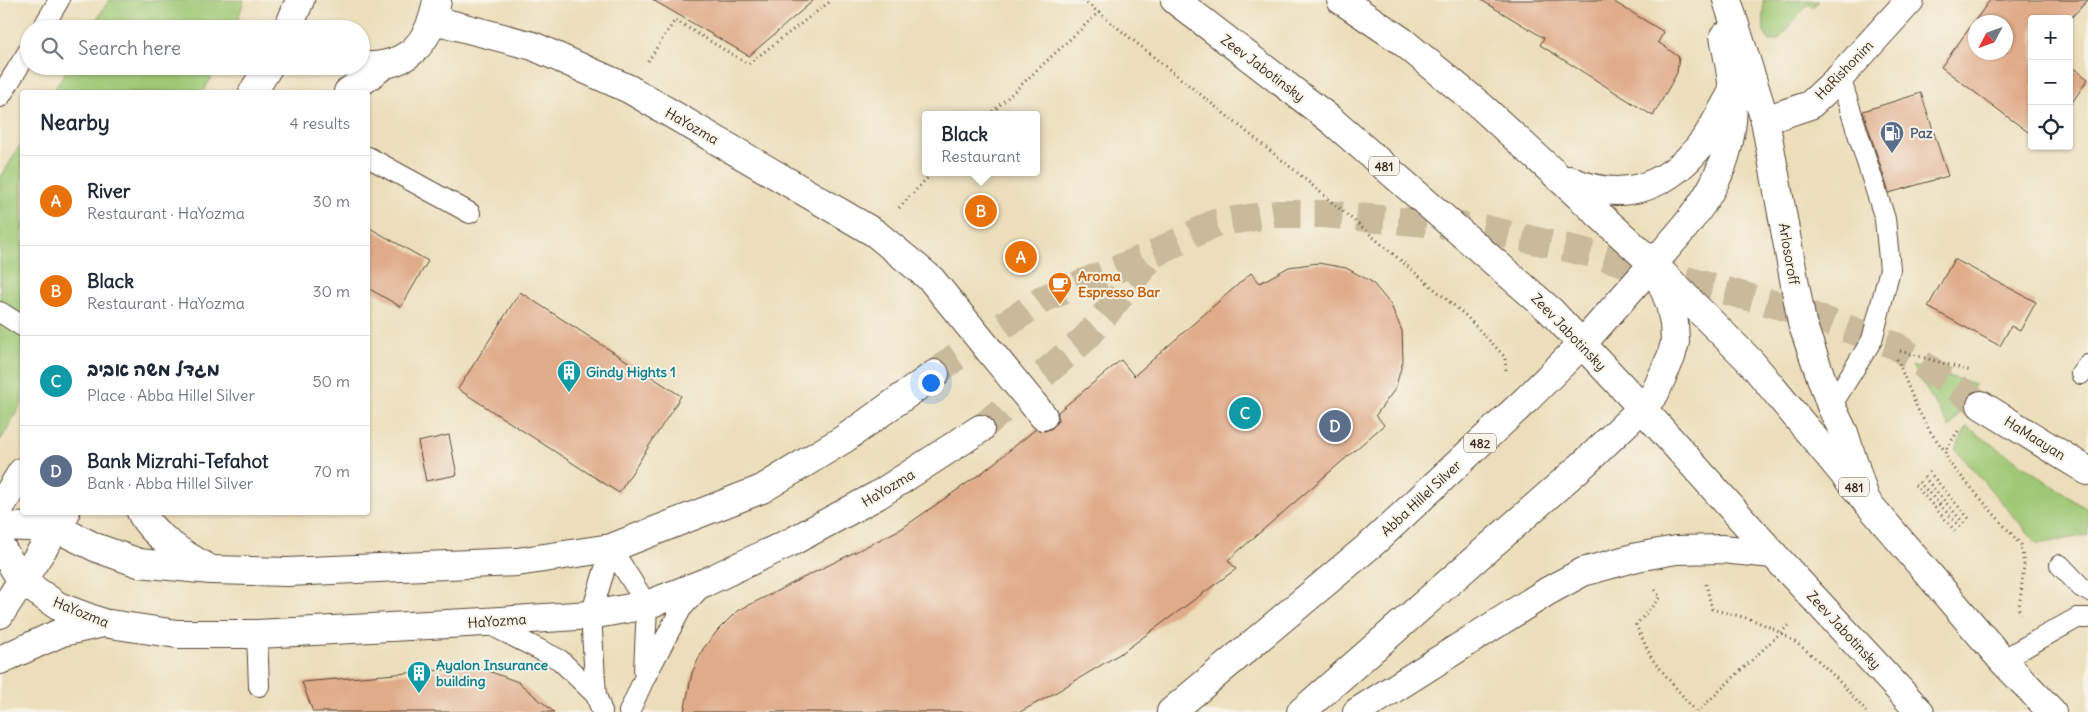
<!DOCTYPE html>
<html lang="en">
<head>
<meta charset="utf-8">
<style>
  body { margin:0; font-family:Delius,"Playpen Sans Hebrew",sans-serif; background:#f6f6f7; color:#1f2937 }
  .controls { position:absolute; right:15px; top:15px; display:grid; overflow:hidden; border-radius:5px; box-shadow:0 1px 4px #0004 }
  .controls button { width:45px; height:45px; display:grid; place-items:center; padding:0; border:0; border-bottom:1px solid #e0e1e3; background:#fff; color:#1f2937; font:25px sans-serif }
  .compass { position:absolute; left:1968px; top:15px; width:45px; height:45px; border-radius:50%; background:#fff; box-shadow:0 1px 4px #0004; rotate:229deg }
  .you { position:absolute; left:930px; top:382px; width:18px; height:18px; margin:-12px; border:4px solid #fff; border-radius:50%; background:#1a73e8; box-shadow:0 0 0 8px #1a73e833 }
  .badge { display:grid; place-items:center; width:32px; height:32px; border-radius:50%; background:#d1495b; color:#fff; font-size:16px; font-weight:700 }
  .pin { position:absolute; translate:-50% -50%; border:2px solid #fff; box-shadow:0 1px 5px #0006 }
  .popup { position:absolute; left:922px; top:111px; width:118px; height:65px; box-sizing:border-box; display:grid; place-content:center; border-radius:5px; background:#fff; filter:drop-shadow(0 1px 4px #0005); font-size:16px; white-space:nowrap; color:#747a83 }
  .popup b { font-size:19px; color:#1f2937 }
  .popup::after { content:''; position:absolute; left:50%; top:100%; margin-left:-10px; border:10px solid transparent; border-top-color:#fff }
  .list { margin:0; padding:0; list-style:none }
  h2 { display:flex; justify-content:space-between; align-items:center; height:65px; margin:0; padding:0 20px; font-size:21px }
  h2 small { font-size:16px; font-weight:400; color:#747a83 }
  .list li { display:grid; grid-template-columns:32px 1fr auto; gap:15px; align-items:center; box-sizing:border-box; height:90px; padding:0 20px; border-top:1px solid #e0e1e3 }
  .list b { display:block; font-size:19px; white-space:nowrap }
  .list p { margin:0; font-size:16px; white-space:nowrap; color:#747a83 }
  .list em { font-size:16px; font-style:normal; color:#747a83 }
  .icon { flex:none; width:28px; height:28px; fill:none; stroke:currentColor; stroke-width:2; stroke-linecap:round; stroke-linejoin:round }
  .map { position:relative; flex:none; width:2088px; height:712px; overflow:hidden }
  .search { position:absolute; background:#fff; box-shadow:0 1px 4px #0004; left:20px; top:20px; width:350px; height:55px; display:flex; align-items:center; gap:12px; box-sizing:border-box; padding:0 18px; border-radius:28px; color:#747a83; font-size:19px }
  .panel { position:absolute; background:#fff; box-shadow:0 1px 4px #0004; left:20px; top:90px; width:350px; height:425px; border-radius:5px }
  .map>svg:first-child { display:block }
  .green { fill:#9ec874; stroke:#6c7949 }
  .building { fill:#e0ab89; fill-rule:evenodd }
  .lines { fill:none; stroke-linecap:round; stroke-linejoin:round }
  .secondary-tunnel { stroke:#c9ba9b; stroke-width:28; stroke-dasharray:28 14; stroke-linecap:butt }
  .lane-casing { stroke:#564535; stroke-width:22 }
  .street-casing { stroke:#564535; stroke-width:30 }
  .secondary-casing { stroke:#564535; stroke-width:30 }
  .primary-casing { stroke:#564535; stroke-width:30 }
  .path { stroke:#564535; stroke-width:3; stroke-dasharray:1 4; stroke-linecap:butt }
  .lane { stroke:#fff; stroke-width:20 }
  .street { stroke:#fff; stroke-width:28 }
  .secondary { stroke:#fff; stroke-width:28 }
  .primary { stroke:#fff; stroke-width:28 }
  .labels { text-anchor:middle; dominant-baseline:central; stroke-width:4; stroke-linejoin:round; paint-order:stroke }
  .shield { fill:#f7f3e8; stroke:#73665b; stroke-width:1 }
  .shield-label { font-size:12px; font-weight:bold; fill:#3b2a1e }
  .street-label { font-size:14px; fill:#3b2a1e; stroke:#f7f3e8 }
  .service-label { font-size:14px; font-weight:bold; fill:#4e5e75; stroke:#f7f3e8; text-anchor:start }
  .food-label { font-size:14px; font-weight:bold; fill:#c56008; stroke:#f7f3e8; text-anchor:start }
  .culture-label { font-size:14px; font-weight:bold; fill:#0d838f; stroke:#f7f3e8; text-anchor:start }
</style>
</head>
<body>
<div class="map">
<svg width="2088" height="712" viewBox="0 0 2088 712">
  <rect width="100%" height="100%" fill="#f7f3e8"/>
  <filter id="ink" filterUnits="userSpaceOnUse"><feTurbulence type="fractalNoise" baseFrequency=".02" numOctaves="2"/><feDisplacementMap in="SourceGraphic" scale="10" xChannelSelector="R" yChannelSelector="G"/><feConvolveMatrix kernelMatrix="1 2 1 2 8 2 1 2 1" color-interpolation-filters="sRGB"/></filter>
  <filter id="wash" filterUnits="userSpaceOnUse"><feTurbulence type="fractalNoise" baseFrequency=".0096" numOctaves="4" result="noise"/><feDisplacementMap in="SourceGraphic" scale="20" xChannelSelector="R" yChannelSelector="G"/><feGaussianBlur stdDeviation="1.12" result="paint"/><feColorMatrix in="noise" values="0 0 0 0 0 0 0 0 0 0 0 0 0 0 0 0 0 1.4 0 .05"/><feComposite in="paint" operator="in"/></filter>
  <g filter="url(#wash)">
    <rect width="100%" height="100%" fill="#ecdeba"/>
    <path class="green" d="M 109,0 L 244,0 L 235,29 L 91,29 Z
      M 1763,0 L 1819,0 L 1813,7 L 1808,4 L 1778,40 L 1770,41 L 1764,33 Z
      M 69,66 L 218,66 L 203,92 L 53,92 Z
      M 22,142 L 22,403 L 0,441 L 0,179 Z
      M 1912,366 L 1975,384 L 1950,428 Z
      M 1967,427 L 2088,510 L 2088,535 L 2038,544 L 1955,449 Z"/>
    <g id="blocks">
      <path class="building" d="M 653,0 L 814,0 L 749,56 Z
        M 1481,0 L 1611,0 L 1664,32 L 1658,42 L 1679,57 L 1677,73 L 1653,116 L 1540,45 L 1544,38 Z
        M 1990,0 L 2088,0 L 2069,20 L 2032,19 L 2032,135 L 1941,67 ZM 1976,22 L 2006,22 L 2006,52 L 1976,52 Z
        M 2069,65 L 2088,79 L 2069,107 Z
        M 1921,93 L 1948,176 L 1889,193 L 1863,111 Z
        M 368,227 L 428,261 L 401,307 L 368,288 Z
        M 1954,259 L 2036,302 L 2020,331 L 2011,326 L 2000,346 L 1928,307 Z
        M 1318,263 L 1346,268 L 1372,282 L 1391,305 L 1402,331 L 1403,361 L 1395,389 L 1376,415 L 1384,425 L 1228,560 L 1236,569 L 1123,652 L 1053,694 L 1020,712 L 684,712 L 692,673 L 703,649 L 718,630 L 737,611 L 901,529 L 983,472 L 1036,429 L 1045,431 L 1052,428 L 1058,421 L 1058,412 L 1121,360 L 1134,376 L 1251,273 L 1260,283 L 1289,267 Z
        M 520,292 L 681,396 L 619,493 L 458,389 Z
        M 449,435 L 457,475 L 426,481 L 418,442 Z
        M 478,667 L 518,682 L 554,712 L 313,712 L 302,682 Z"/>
    </g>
  </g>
  <g filter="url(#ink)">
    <use href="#blocks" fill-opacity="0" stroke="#564535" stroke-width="1"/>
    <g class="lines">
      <path class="secondary-tunnel" d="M 935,374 L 953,359 L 1045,298 L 1154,254 L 1215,223 L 1276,214 L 1323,214 L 1481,228 L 1585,252 L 1795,310 L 1896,346 L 1981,405
        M 980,429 L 1087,337 L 1153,255"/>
      <defs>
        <path id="lane" d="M 42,29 L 59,0
          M 0,97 L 29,50
          M 368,157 L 470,213
          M 0,312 L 22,326
          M 2081,374 L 2088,365
          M 1831,406 L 1872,340 L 1890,269 L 1885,219 L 1840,77
          M 611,548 L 647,605 L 644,672
          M 2060,565 L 2081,587 L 2088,591
          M 485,622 L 560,660 L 596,695
          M 257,634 L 259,686
          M 2002,660 L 2077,618 L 2088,618
          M 602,712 L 596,695 L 591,615 L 611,548
          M 629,712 L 644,679 L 681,609 L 703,585"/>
        <path id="street" d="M 434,20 L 533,46 L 629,89 L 875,233 L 931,279 L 1043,416
          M 1765,120 L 1810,105 L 1840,77 L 1910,0"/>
        <path id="secondary" d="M 1727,0 L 1765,120 L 1802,323 L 1831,406 L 1844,433 L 1866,501
          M 288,29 L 300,0
          M 361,66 C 407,68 430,44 437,0
          M 253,92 L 269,66
          M 348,92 L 382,66
          M 1653,264 C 1702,208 1735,172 1733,93 C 1732,74 1727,54 1724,36
          M 1981,405 L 2088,471
          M 0,507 L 22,472
          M 141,512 C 151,534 185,556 206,567
          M 0,526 L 56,528 L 97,548 L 139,563 L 211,570 L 287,572 L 517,562 L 611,548 L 762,489 L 844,439 L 935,374
          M 0,546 L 22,581 L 58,606 L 103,623 L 177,634 L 257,634 L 485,622 L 591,615 L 647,605 L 706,582 L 793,541 L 878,495 L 980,429
          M 0,614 L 65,515
          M 0,660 L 62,632 L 103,623"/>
        <path id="primary" d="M 1175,0 L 1331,120 L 1551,311 L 1642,408 L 1773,554 L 1920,712
          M 1341,0 L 1402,41 L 1482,107 L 1653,264 L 1751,362 L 1867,502 L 2002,660 L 2052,712
          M 1569,180 C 1625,205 1671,186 1706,138 C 1716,123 1724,107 1733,91
          M 1171,712 L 1375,541 L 1527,399 L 1582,344 L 1653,264
          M 1301,712 L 1586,462 L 1642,408 L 1655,393 L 1671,357 L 1675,342 L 1674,323 L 1670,304 L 1658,274
          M 1357,712 L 1548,591 L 1583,572 L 1637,557 L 1676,550 L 1722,549 L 1773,554"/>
      </defs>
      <use href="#lane" class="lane-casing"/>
      <use href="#street" class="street-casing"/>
      <use href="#secondary" class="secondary-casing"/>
      <use href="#primary" class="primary-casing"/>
      <path class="path" d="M 1083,0 L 1293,169 L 1465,315 L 1505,357 L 1506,371
        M 648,61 L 675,20 L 748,64 L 832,0
        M 989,115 L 1099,12
        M 899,208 L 933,172
        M 1900,351 L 1971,371
        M 1897,359 L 1917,408 L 1931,433 L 1945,451
        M 1958,431 L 1945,451 L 1947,460 L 2021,545 L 2024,565 L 2019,609 L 2022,613
        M 1929,472 L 1971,521
        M 1924,477 L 1966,526
        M 1919,482 L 1962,529
        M 1915,485 L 1957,533
        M 1706,584 L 1712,609 C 1728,614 1745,616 1760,623 C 1803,640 1837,677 1866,712
        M 1655,590 L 1660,597 L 1636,625 L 1652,659 L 1696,712
        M 1697,712 L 1791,623"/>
      <use href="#lane" class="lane"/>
      <use href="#street" class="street"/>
      <use href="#secondary" class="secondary"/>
      <use href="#primary" class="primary"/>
    </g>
  </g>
  <defs>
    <symbol id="fuel-pin" viewBox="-11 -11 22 30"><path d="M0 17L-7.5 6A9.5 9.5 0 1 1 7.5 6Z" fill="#5c6f8a" stroke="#f7f3e8"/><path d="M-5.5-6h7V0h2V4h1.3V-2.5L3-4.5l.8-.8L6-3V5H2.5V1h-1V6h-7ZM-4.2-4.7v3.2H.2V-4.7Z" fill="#fff"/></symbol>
    <symbol id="cafe-pin" viewBox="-11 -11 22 30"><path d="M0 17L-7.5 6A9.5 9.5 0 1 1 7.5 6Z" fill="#e8710a" stroke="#f7f3e8"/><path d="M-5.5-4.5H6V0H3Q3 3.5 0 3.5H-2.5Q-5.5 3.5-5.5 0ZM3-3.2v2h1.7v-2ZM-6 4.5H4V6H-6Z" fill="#fff"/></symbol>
    <symbol id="building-pin" viewBox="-11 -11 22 30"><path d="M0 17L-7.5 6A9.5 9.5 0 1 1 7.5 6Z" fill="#0f9aa8" stroke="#f7f3e8"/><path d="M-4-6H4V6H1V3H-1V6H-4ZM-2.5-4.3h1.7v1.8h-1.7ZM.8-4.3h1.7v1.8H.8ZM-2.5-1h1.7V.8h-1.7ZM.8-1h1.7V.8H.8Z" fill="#fff"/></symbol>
  </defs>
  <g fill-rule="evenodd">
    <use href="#fuel-pin" x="1878" y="119" width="28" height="38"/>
    <use href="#cafe-pin" x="1046" y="270" width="28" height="38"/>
    <use href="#building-pin" x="555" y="358" width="28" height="38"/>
    <use href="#building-pin" x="405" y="659" width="28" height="38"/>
  </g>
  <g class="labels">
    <g class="shield">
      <rect x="1369" y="156.5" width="30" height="19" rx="4"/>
      <rect x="1464" y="433.5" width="32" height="19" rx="4"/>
      <rect x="1839" y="477.5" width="30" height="19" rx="4"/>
    </g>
    <g class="shield-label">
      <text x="1384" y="166">481</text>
      <text x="1480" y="443">482</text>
      <text x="1854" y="487">481</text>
    </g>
    <g class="street-label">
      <text transform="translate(1263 68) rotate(37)">Zeev Jabotinsky</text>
      <text transform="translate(1844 70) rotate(-46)">HaRishonim</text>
      <text transform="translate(692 126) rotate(30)">HaYozma</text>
      <text transform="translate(1789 254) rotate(80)">Arlosoroff</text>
      <text transform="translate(1569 332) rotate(46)">Zeev Jabotinsky</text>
      <text transform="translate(2035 438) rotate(32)">HaMaayan</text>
      <text transform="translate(888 488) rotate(-31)">HaYozma</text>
      <text transform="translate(1421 498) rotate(-43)">Abba Hillel Silver</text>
      <text transform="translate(81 612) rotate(22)">HaYozma</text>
      <text transform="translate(497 621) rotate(-4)">HaYozma</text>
      <text transform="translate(1844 630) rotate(47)">Zeev Jabotinsky</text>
    </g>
    <g class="service-label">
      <text x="1910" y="133">Paz</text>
    </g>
    <g class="food-label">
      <text x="1078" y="276">Aroma<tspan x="1078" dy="16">Espresso Bar</tspan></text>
    </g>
    <g class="culture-label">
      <text x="586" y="372">Gindy Hights 1</text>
      <text x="436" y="665">Ayalon Insurance<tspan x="436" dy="16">building</tspan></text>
    </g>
  </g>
</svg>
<div class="controls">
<button>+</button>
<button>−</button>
<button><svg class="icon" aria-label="locate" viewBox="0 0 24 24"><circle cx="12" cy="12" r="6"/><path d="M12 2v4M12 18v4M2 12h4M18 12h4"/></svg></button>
</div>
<svg class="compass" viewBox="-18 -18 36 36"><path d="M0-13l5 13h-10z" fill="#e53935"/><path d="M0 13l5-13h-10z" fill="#747a83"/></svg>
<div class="you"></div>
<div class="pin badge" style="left:1021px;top:257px;background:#e8710a">A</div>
<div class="pin badge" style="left:981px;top:211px;background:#e8710a">B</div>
<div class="popup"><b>Black</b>Restaurant</div>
<div class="pin badge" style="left:1245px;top:413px;background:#0f9aa8">C</div>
<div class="pin badge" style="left:1335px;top:426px;background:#5c6f8a">D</div>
<div class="search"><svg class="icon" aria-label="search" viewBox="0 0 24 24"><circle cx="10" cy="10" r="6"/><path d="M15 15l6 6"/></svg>Search here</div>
<section class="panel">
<h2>Nearby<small>4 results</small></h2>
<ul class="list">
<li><span class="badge" style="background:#e8710a">A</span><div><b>River</b><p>Restaurant · HaYozma</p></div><em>30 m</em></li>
<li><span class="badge" style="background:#e8710a">B</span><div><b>Black</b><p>Restaurant · HaYozma</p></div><em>30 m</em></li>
<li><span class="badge" style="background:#0f9aa8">C</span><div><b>מגדל משה אביב</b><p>Place · Abba Hillel Silver</p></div><em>50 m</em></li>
<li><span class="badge" style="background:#5c6f8a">D</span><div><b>Bank Mizrahi-Tefahot</b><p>Bank · Abba Hillel Silver</p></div><em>70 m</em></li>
</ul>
</section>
</div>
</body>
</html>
